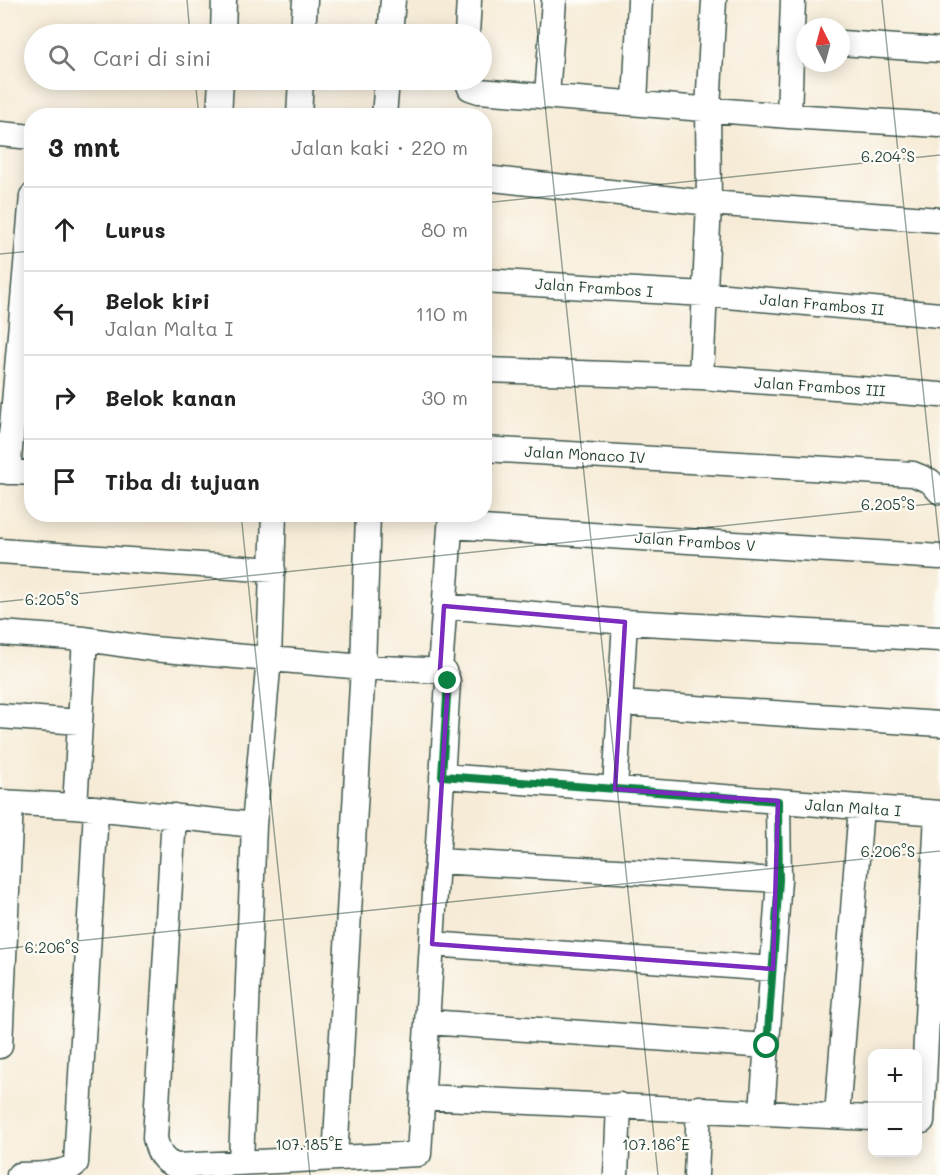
<!DOCTYPE html>
<html lang="id">
<head>
<meta charset="utf-8">
<style>
  body { margin:0; font-family:Mali,sans-serif; background:#f6f6f6; color:#222 }
  .controls { position:absolute; right:18px; bottom:18px; display:grid; overflow:hidden; border-radius:12px; box-shadow:0 3px 15px #0003 }
  .controls button { width:54px; height:54px; display:grid; place-items:center; padding:0; border:0; border-bottom:2px solid #e0e0e0; background:#fff; color:#222; font:30px sans-serif }
  .compass { position:absolute; left:796px; top:18px; width:54px; height:54px; border-radius:50%; background:#fff; box-shadow:0 3px 15px #0003; rotate:354deg }
  .stop { position:absolute; width:18px; height:18px; margin:-14px; border:4px solid #0b8043; border-radius:50%; background:#fff }
  .stop.end { background:#0b8043; border-color:#fff; box-shadow:0 2px 6px #0008 }
  .list { margin:0; padding:0; list-style:none }
  h2 { display:flex; justify-content:space-between; align-items:center; height:78px; margin:0; padding:0 24px; font-size:26px }
  h2 small { font-size:20px; font-weight:400; color:#767676 }
  .list li { display:grid; grid-template-columns:39px 1fr auto; gap:18px; align-items:center; box-sizing:border-box; height:84px; padding:0 24px; border-top:2px solid #e0e0e0 }
  .list b { display:block; font-size:22px; white-space:nowrap }
  .list p { margin:0; font-size:20px; white-space:nowrap; color:#767676 }
  .list em { font-size:20px; font-style:normal; color:#767676 }
  .icon { flex:none; width:33px; height:33px; fill:none; stroke:currentColor; stroke-width:2; stroke-linecap:round; stroke-linejoin:round }
  .map { position:relative; flex:none; width:940px; height:1175px; overflow:hidden }
  .search { position:absolute; background:#fff; box-shadow:0 3px 15px #0003; left:24px; top:24px; width:468px; height:66px; display:flex; align-items:center; gap:15px; box-sizing:border-box; padding:0 21px; border-radius:33px; color:#767676; font-size:22px }
  .panel { position:absolute; background:#fff; box-shadow:0 3px 15px #0003; left:24px; top:108px; width:468px; height:414px; border-radius:24px }
  .map>svg:first-child { display:block }
  .lines { fill:none; stroke-linecap:round; stroke-linejoin:round }
  .minor-casing { stroke:#3f574c; stroke-width:27 }
  .minor { stroke:#fff; stroke-width:24 }
  .route { stroke:#0b8043; stroke-width:8 }
  .marked { fill:none; stroke:#7b2cbf; stroke-width:4.5; stroke-linejoin:round }
  .ticks { fill:none; stroke:#1f3d34; stroke-width:1.5; stroke-opacity:0.45 }
  .labels { text-anchor:middle; dominant-baseline:central; stroke-width:4.5; stroke-linejoin:round; paint-order:stroke }
  .street-label { font-size:15px; fill:#1f3d34; stroke:#fdfcf7 }
  .ticks-label { font-size:15px; text-anchor:middle; fill:#1f3d34; stroke:#fdfcf7; stroke-width:4.5; stroke-linejoin:round; paint-order:stroke }
</style>
</head>
<body>
<div class="map">
<svg width="940" height="1175" viewBox="0 0 940 1175">
  <rect width="100%" height="100%" fill="#fdfcf7"/>
  <filter id="ink" filterUnits="userSpaceOnUse"><feTurbulence type="fractalNoise" baseFrequency=".0167" numOctaves="2"/><feDisplacementMap in="SourceGraphic" scale="12" xChannelSelector="R" yChannelSelector="G"/><feConvolveMatrix kernelMatrix="1 2 1 2 8 2 1 2 1" color-interpolation-filters="sRGB"/></filter>
  <filter id="wash" filterUnits="userSpaceOnUse"><feTurbulence type="fractalNoise" baseFrequency=".008" numOctaves="4" result="noise"/><feDisplacementMap in="SourceGraphic" scale="24" xChannelSelector="R" yChannelSelector="G"/><feGaussianBlur stdDeviation="1.35" result="paint"/><feColorMatrix in="noise" values="0 0 0 0 0 0 0 0 0 0 0 0 0 0 0 0 0 1.4 0 .05"/><feComposite in="paint" operator="in"/></filter>
  <g filter="url(#wash)">
    <rect width="100%" height="100%" fill="#f6ebd6"/>
  </g>
  <g filter="url(#ink)">
    <g class="lines">
      <defs>
        <path id="minor" d="M 223,34 L 224,0
          M 303,34 L 305,0
          M 390,34 L 393,0
          M 467,34 L 469,0
          M 841,43 L 940,50
          M 467,80 L 470,88 L 479,91 L 789,116 L 940,125
          M 547,96 L 554,0
          M 635,103 L 640,0
          M 219,116 L 221,80
          M 299,116 L 301,80
          M 384,116 L 387,80
          M 789,116 L 793,0
          M 0,134 L 32,137
          M 484,178 L 709,203 L 940,220
          M 484,281 L 704,294 L 940,315
          M 484,370 L 701,377 L 940,395
          M 701,377 L 709,203 L 708,109 L 714,0
          M 484,449 L 913,474 L 930,481 L 940,492
          M 0,471 L 32,473
          M 8,472 L 32,196
          M 451,526 L 940,557
          M 0,551 L 273,570
          M 444,606 L 625,622 L 940,639
          M 0,633 L 85,639
          M 440,670 L 451,514
          M 620,703 L 940,724
          M 0,716 L 79,722
          M 442,776 L 940,813
          M 615,789 L 625,622
          M 0,802 L 75,806 L 254,825
          M 75,806 L 85,639 L 153,649 L 363,667 L 444,671 L 448,681 L 419,1154 L 176,1166 C 162,1161 158,1152 155,1138 L 174,816
          M 437,861 L 779,880
          M 432,944 L 773,969
          M 428,1022 L 767,1046
          M 0,1046 L 11,803
          M 423,1097 L 872,1118
          M 762,1111 L 779,880 L 778,801
          M 837,1116 L 861,807
          M 918,1121 L 922,1121 L 937,813
          M 335,1158 L 363,667 L 368,514
          M 241,1162 L 254,825 L 269,658 L 274,514
          M 19,1175 C 37,1175 66,1175 76,1163 L 96,810
          M 616,1175 L 619,1105
          M 696,1175 L 699,1108"/>
      </defs>
      <use href="#minor" class="minor-casing"/>
      <use href="#minor" class="minor"/>
    </g>
  </g>
  <g class="lines" filter="url(#ink)">
    <path class="route" d="M 448,681 L 442,776 L 778,801 L 779,880 L 767,1046"/>
  </g>
  <path class="marked" d="M 444,606 L 625,622 L 615,789 L 778,801 L 773,969 L 432,944 L 448,681 L 446,672 L 440,670 Z"/>
  <path class="ticks" d="M 187,0 L 190,34M 534,0 L 658,1175M 882,0 L 940,550M 195,80 L 199,116M 484,203 L 940,155M 0,254 L 32,251M 241,514 L 310,1175M 0,602 L 940,503M 0,949 L 940,851"/>
  <g class="labels">
    <g class="street-label">
      <text transform="translate(594 287) rotate(4)">Jalan Frambos I</text>
      <text transform="translate(822 304) rotate(5)">Jalan Frambos II</text>
      <text transform="translate(820 386) rotate(4)">Jalan Frambos III</text>
      <text transform="translate(585 454) rotate(3)">Jalan Monaco IV</text>
      <text transform="translate(695 541) rotate(4)">Jalan Frambos V</text>
      <text transform="translate(853 807) rotate(4)">Jalan Malta I</text>
    </g>
  </g>
  <g class="ticks-label">
    <text x="888" y="162">6.204°S</text>
    <text x="888" y="510">6.205°S</text>
    <text x="52" y="605">6.205°S</text>
    <text x="888" y="857">6.206°S</text>
    <text x="52" y="953">6.206°S</text>
    <text x="309" y="1150">107.185°E</text>
    <text x="656" y="1150">107.186°E</text>
  </g>
</svg>
<div class="controls">
<button>+</button>
<button>−</button>
</div>
<svg class="compass" viewBox="-18 -18 36 36"><path d="M0-13l5 13h-10z" fill="#e53935"/><path d="M0 13l5-13h-10z" fill="#767676"/></svg>
<div class="stop" style="left:767px;top:1046px"></div>
<div class="stop end" style="left:448px;top:681px"></div>
<div class="search"><svg class="icon" aria-label="search" viewBox="0 0 24 24"><circle cx="10" cy="10" r="6"/><path d="M15 15l6 6"/></svg>Cari di sini</div>
<section class="panel">
<h2>3 mnt<small>Jalan kaki · 220 m</small></h2>
<ul class="list">
<li><svg class="icon" aria-label="ahead" viewBox="0 0 24 24"><path d="M12 20V5M6 11l6-6 6 6"/></svg><div><b>Lurus</b></div><em>80 m</em></li>
<li><svg class="icon" aria-label="left" viewBox="0 0 24 24"><path d="M17 20v-9H6M10 6l-5 5 5 5"/></svg><div><b>Belok kiri</b><p>Jalan Malta I</p></div><em>110 m</em></li>
<li><svg class="icon" aria-label="right" viewBox="0 0 24 24"><path d="M7 20v-9h11M14 6l5 5-5 5"/></svg><div><b>Belok kanan</b></div><em>30 m</em></li>
<li><svg class="icon" aria-label="arrive" viewBox="0 0 24 24"><path d="M6 21V4h12l-3 4 3 4H6"/></svg><div><b>Tiba di tujuan</b></div></li>
</ul>
</section>
</div>
</body>
</html>
